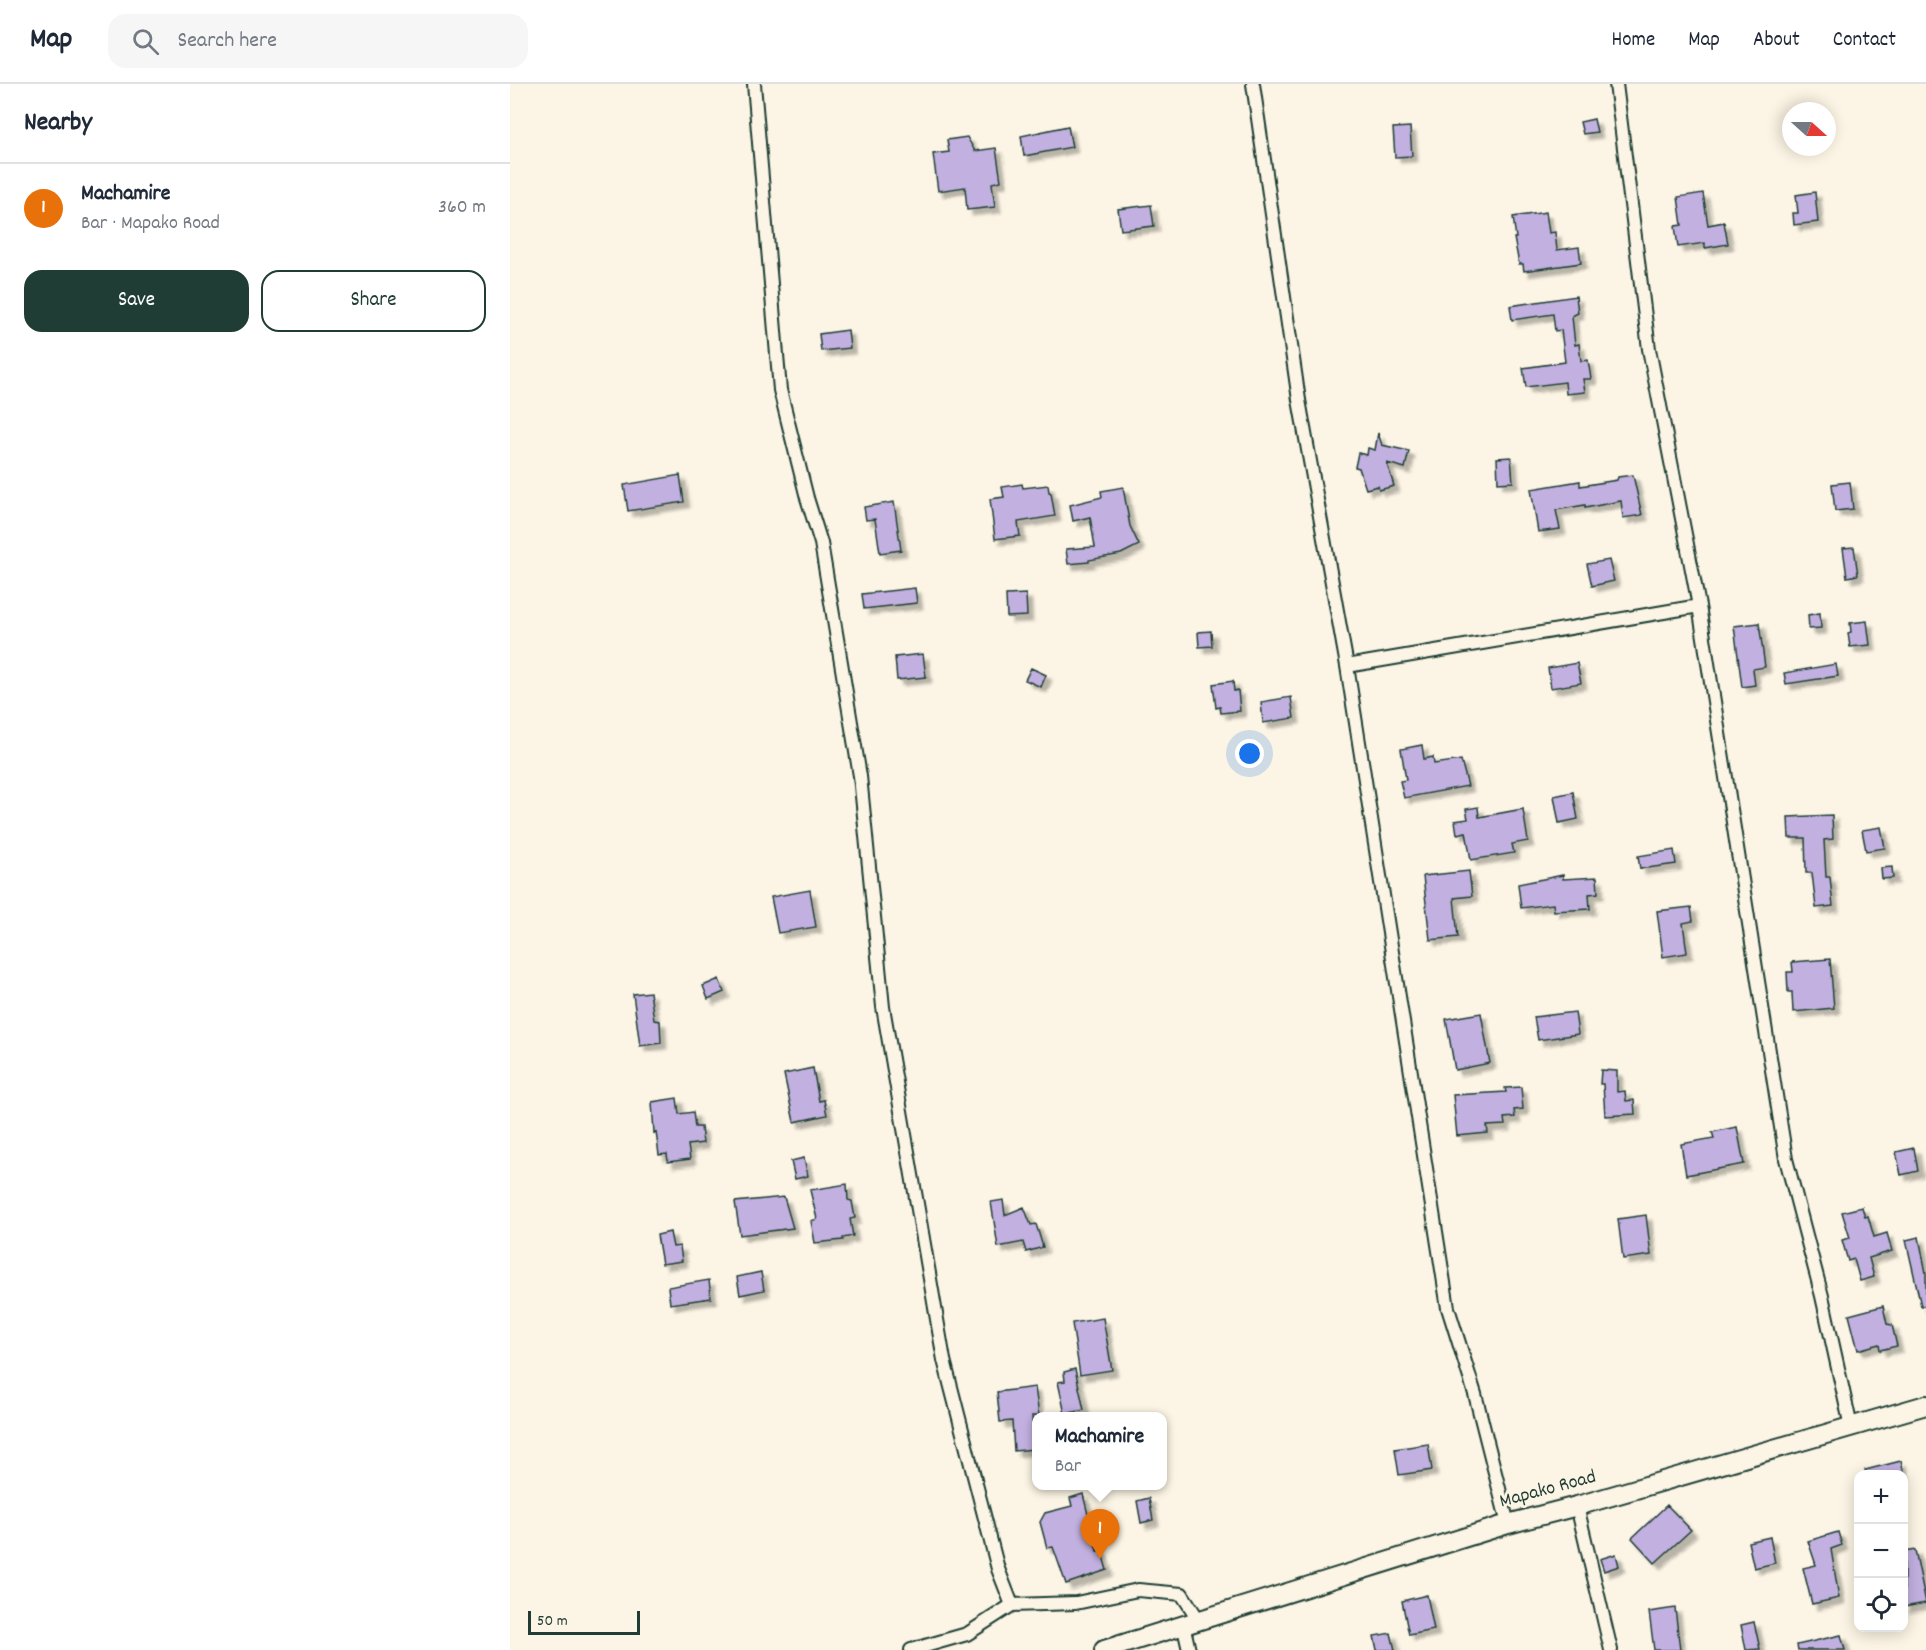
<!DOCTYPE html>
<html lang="en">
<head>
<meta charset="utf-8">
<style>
  body { margin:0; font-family:Dekko,sans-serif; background:#f6f6f7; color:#1f2937 }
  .controls { position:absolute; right:18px; bottom:18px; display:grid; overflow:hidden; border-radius:12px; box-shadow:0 3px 15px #0003 }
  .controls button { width:54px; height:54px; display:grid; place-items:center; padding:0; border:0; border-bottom:2px solid #e0e1e3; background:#fff; color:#1f2937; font:30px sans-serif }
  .compass { position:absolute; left:1272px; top:18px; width:54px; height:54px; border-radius:50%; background:#fff; box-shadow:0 3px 15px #0003; rotate:111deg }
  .scale { position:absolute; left:18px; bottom:15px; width:112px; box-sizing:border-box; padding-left:6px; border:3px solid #1f3d34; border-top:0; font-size:16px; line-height:21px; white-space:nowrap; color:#1f3d34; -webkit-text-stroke:4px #fcf5e5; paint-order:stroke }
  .you { position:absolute; left:740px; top:670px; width:21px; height:21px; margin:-15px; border:4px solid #fff; border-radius:50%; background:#1a73e8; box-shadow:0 0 0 9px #1a73e833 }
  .badge { display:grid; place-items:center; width:39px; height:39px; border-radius:50%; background:#1f3d34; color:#fff; font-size:20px; font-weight:700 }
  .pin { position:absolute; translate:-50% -50px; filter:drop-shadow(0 2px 3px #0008) }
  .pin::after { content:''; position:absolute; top:32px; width:21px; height:18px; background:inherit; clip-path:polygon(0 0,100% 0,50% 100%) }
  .popup { position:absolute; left:522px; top:1328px; width:135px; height:78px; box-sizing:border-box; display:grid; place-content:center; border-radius:12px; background:#fff; filter:drop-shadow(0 2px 4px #0005); font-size:20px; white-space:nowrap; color:#747a83 }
  .popup b { font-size:22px; color:#1f2937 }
  .popup::after { content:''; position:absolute; left:50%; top:100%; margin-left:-12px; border:12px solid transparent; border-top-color:#fff }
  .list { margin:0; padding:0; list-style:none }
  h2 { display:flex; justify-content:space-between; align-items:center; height:78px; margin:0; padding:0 24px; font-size:26px }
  h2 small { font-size:20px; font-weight:400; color:#747a83 }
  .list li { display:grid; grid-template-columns:39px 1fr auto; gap:18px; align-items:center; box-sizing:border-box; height:90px; padding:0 24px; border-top:2px solid #e0e1e3 }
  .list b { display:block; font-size:22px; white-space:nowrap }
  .list p { margin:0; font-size:20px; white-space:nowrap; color:#747a83 }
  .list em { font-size:20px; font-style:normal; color:#747a83 }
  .actions { display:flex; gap:12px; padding:18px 24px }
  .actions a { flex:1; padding:14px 0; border:2px solid #1f3d34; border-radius:18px; text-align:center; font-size:21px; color:#1f3d34 }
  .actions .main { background:#1f3d34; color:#fff }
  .icon { flex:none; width:33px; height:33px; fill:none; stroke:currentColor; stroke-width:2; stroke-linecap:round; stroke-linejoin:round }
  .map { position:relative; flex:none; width:1416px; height:1566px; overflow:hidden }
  header { display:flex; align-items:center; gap:36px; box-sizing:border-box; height:84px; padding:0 30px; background:#fff; border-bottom:2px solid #e0e1e3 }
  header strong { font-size:28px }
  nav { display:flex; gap:33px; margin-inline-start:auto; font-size:21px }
  .search { width:420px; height:54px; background:#f6f6f7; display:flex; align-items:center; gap:15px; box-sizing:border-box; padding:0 21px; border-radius:18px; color:#747a83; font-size:22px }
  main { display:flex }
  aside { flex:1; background:#fff }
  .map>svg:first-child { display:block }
  .building { fill:#c2b0e0; stroke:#1f3d34; stroke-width:1.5; filter:url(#shadow) }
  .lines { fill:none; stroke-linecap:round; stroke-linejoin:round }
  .street-casing { stroke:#1f3d34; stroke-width:16 }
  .secondary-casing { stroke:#1f3d34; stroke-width:22 }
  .street { stroke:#fcf5e5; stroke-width:12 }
  .secondary { stroke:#fcf5e5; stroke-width:18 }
  .labels { text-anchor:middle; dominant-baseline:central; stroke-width:5; stroke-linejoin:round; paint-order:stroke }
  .street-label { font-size:20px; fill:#1f3d34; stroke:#fcf5e5 }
</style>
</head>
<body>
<header>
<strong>Map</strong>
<div class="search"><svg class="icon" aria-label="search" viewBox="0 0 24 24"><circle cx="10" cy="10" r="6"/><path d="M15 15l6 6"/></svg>Search here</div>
<nav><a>Home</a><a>Map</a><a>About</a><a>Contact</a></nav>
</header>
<main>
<aside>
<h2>Nearby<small></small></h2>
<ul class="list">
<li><span class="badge" style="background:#e8710a">1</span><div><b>Machamire</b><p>Bar · Mapako Road</p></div><em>360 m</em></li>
</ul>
<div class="actions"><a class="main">Save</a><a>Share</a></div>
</aside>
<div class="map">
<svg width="1416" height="1566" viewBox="0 0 1416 1566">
  <defs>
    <filter id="shadow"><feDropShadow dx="5.5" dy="5.5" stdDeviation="1.5" flood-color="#0004"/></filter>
  </defs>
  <rect width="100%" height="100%" fill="#fcf5e5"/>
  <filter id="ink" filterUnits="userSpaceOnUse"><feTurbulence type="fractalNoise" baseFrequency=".0167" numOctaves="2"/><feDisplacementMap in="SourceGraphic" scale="12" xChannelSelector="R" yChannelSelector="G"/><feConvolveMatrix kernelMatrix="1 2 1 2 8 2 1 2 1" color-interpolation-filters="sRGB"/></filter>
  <g filter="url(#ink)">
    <path class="building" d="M 1084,35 L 1087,48 L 1073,50 L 1070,38 Z
      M 558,42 L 562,63 L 514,72 L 511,52 Z
      M 900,43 L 902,72 L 885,73 L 883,44 Z
      M 457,53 L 465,67 L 486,64 L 491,97 L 482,99 L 485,123 L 457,126 L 455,103 L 428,107 L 423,70 L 439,68 L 437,56 Z
      M 1305,108 L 1308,138 L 1284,141 L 1283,129 L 1288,129 L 1286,111 Z
      M 1193,109 L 1198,141 L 1214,138 L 1218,160 L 1195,164 L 1195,159 L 1168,163 L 1165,142 L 1172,141 L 1168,113 Z
      M 641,121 L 644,142 L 611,146 L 608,125 Z
      M 1036,128 L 1039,149 L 1045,148 L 1047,166 L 1069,163 L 1071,179 L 1014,187 L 1013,180 L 1009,180 L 1004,154 L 1006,154 L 1003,133 Z
      M 1066,212 L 1068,229 L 1062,232 L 1065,261 L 1069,260 L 1071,277 L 1078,276 L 1081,295 L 1073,295 L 1075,308 L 1056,310 L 1055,298 L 1016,303 L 1013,284 L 1055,278 L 1051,246 L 1045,247 L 1043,230 L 1002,236 L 1000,222 Z
      M 338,246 L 340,264 L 311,267 L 309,250 Z
      M 868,349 L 872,361 L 899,367 L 895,384 L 877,379 L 884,402 L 869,406 L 868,402 L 856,405 L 849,384 L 845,383 L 848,369 L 857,371 L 858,364 L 865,366 Z
      M 1001,373 L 1003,398 L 988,399 L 987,374 Z
      M 170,391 L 174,418 L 118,427 L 114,401 Z
      M 1123,391 L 1132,431 L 1113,434 L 1111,417 L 1075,424 L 1075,421 L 1046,426 L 1050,445 L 1028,448 L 1021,405 L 1070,397 L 1070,402 L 1107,396 L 1108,393 Z
      M 1340,398 L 1343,425 L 1325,427 L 1322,400 Z
      M 512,400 L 513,404 L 538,401 L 539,408 L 541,409 L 545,432 L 508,438 L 510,452 L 485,455 L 480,415 L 494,413 L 492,403 Z
      M 613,403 L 620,442 L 629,461 L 611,470 L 579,476 L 579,478 L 558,480 L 556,465 L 585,463 L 580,433 L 563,437 L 560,421 L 592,413 L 591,407 Z
      M 384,418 L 391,466 L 370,469 L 365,435 L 356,436 L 354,423 Z
      M 1344,463 L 1348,491 L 1337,493 L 1333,464 Z
      M 1099,476 L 1104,497 L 1082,502 L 1077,480 Z
      M 405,504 L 407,519 L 354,525 L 352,510 Z
      M 516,510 L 517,532 L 497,533 L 496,511 Z
      M 1310,529 L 1311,544 L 1299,545 L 1298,531 Z
      M 1357,537 L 1360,561 L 1340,563 L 1338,549 L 1341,548 L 1340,539 Z
      M 1249,539 L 1255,583 L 1243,585 L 1245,601 L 1232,603 L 1224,542 Z
      M 701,547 L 702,562 L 689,563 L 688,548 Z
      M 413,570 L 416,593 L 387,596 L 385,573 Z
      M 1067,579 L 1071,599 L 1041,604 L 1038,584 Z
      M 1326,580 L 1328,592 L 1276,600 L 1274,589 Z
      M 521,584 L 536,591 L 531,603 L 515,596 Z
      M 723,597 L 724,607 L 728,606 L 730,627 L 711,629 L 710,623 L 706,624 L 703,600 Z
      M 781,613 L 784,634 L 753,639 L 751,618 Z
      M 912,661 L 914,675 L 923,673 L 924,680 L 951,676 L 958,702 L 894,714 L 890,697 L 896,696 L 891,665 Z
      M 1063,708 L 1068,735 L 1049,739 L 1044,712 Z
      M 968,723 L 969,733 L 1013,725 L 1018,757 L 1002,760 L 1004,769 L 961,776 L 956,748 L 947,750 L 945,737 L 958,735 L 956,725 Z
      M 1322,731 L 1323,755 L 1314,756 L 1316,793 L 1320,793 L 1323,822 L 1306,824 L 1302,789 L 1296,789 L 1295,754 L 1279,754 L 1278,733 Z
      M 1371,743 L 1375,764 L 1356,767 L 1352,746 Z
      M 1164,766 L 1166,780 L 1130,785 L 1128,772 Z
      M 1382,783 L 1383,794 L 1372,795 L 1371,784 Z
      M 959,787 L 962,812 L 944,814 L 948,853 L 920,856 L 913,792 Z
      M 1053,791 L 1053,795 L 1087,793 L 1088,809 L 1079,810 L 1080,825 L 1044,827 L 1043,820 L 1011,824 L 1008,800 Z
      M 300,806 L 306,843 L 268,849 L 261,813 Z
      M 1181,823 L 1183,837 L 1173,839 L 1177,869 L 1153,873 L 1147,827 Z
      M 1320,875 L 1324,924 L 1283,928 L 1282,908 L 1278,908 L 1277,888 L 1283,888 L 1282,878 Z
      M 209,895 L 214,908 L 198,915 L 193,902 Z
      M 140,908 L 144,936 L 150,937 L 151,959 L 130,962 L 123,910 Z
      M 1065,928 L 1068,950 L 1028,956 L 1024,933 Z
      M 971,929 L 980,979 L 945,986 L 936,935 Z
      M 303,984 L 309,1017 L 314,1016 L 317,1031 L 284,1038 L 274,990 Z
      M 1091,986 L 1107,987 L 1107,1008 L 1115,1007 L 1116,1017 L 1124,1016 L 1125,1030 L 1095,1032 L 1093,1000 L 1090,1000 Z
      M 1011,1003 L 1013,1025 L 1004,1026 L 1005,1033 L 994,1034 L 995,1041 L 977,1042 L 978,1049 L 947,1052 L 943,1011 L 996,1008 L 995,1004 Z
      M 167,1014 L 169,1030 L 183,1028 L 185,1043 L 191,1043 L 193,1059 L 178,1061 L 180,1075 L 158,1078 L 157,1070 L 149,1071 L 146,1048 L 144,1049 L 142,1018 Z
      M 1227,1043 L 1234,1080 L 1176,1091 L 1171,1060 L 1204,1054 L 1202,1048 Z
      M 1404,1064 L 1408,1087 L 1391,1091 L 1386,1068 Z
      M 294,1074 L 298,1092 L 285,1095 L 281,1077 Z
      M 337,1100 L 338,1116 L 342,1117 L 345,1134 L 340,1135 L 343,1152 L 333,1154 L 333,1156 L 305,1159 L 301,1137 L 307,1135 L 300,1106 Z
      M 274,1113 L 283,1144 L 230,1151 L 225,1118 Z
      M 493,1116 L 495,1131 L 514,1123 L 521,1141 L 526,1140 L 533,1163 L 516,1168 L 513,1158 L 488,1163 L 481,1118 Z
      M 1352,1123 L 1355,1133 L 1358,1132 L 1364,1153 L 1377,1149 L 1382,1167 L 1359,1174 L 1364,1193 L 1350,1197 L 1344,1175 L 1338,1177 L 1332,1156 L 1340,1154 L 1332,1128 Z
      M 1136,1131 L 1141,1171 L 1113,1175 L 1108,1135 Z
      M 160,1148 L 163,1163 L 170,1162 L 172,1177 L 152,1180 L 147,1151 Z
      M 1409,1153 L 1416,1189 L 1416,1222 L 1411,1222 L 1396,1156 Z
      M 251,1188 L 254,1206 L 230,1211 L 227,1193 Z
      M 199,1196 L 201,1214 L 160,1220 L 158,1203 Z
      M 1373,1222 L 1377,1240 L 1382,1241 L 1387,1262 L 1370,1266 L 1369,1260 L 1348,1266 L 1339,1231 Z
      M 593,1234 L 602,1286 L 570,1291 L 562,1239 Z
      M 565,1285 L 574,1326 L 555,1330 L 548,1298 L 555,1297 L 554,1288 Z
      M 525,1303 L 529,1332 L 522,1332 L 524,1365 L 504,1367 L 502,1337 L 490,1338 L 487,1308 Z
      M 918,1360 L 922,1386 L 889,1391 L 885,1365 Z
      M 1391,1377 L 1394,1390 L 1356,1390 L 1355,1386 Z
      M 573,1410 L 587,1467 L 591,1466 L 597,1486 L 556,1500 L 543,1463 L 537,1464 L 530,1438 L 535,1429 L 562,1422 L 560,1414 Z
      M 639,1414 L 643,1436 L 631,1439 L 627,1417 Z
      M 1157,1421 L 1181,1446 L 1145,1479 L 1122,1454 Z
      M 1328,1448 L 1332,1461 L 1321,1465 L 1329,1514 L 1302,1520 L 1293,1484 L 1306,1481 L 1298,1457 Z
      M 1260,1453 L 1265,1479 L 1244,1484 L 1238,1458 Z
      M 1405,1466 L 1416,1519 L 1394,1523 L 1394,1468 Z
      M 1106,1470 L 1109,1482 L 1094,1487 L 1090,1475 Z
      M 917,1511 L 924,1546 L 899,1551 L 892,1517 Z
      M 1165,1524 L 1170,1566 L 1144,1566 L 1139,1528 Z
      M 1244,1538 L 1250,1565 L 1236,1566 L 1231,1541 Z
      M 881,1549 L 885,1566 L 867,1566 L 864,1552 Z
      M 1331,1551 L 1335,1566 L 1288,1566 L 1287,1561 Z"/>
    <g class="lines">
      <defs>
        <path id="street" d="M 244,0 L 270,306 L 297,414 L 311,459 L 350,692 L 373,923 L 434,1276 L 488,1485 L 502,1521 L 566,1519 L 628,1506 L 672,1510 L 688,1535
          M 743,0 L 789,316 L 837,582 L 938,1224 L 965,1310 L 998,1440
          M 1106,0 L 1139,265 L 1189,522 L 1276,1075 L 1312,1212 L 1341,1343
          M 837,582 L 1189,522
          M 1067,1422 L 1101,1566
          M 673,1540 L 679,1566
          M 401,1566 L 457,1550 L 502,1521"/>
        <path id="secondary" d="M 594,1566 L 998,1440 L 1067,1422 L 1416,1321"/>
      </defs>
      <use href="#street" class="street-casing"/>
      <use href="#secondary" class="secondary-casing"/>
      <use href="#street" class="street"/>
      <use href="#secondary" class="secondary"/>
    </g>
  </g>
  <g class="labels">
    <g class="street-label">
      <text transform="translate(1038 1406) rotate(-15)">Mapako Road</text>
    </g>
  </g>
</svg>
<div class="controls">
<button>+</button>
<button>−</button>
<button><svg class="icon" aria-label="locate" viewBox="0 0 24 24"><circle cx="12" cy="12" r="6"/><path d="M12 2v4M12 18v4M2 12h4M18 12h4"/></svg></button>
</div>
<svg class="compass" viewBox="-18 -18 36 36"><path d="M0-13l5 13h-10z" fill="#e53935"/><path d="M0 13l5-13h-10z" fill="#747a83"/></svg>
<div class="scale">50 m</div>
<div class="you"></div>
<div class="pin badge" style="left:590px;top:1475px;background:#e8710a">1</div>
<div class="popup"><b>Machamire</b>Bar</div>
</div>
</main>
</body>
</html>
